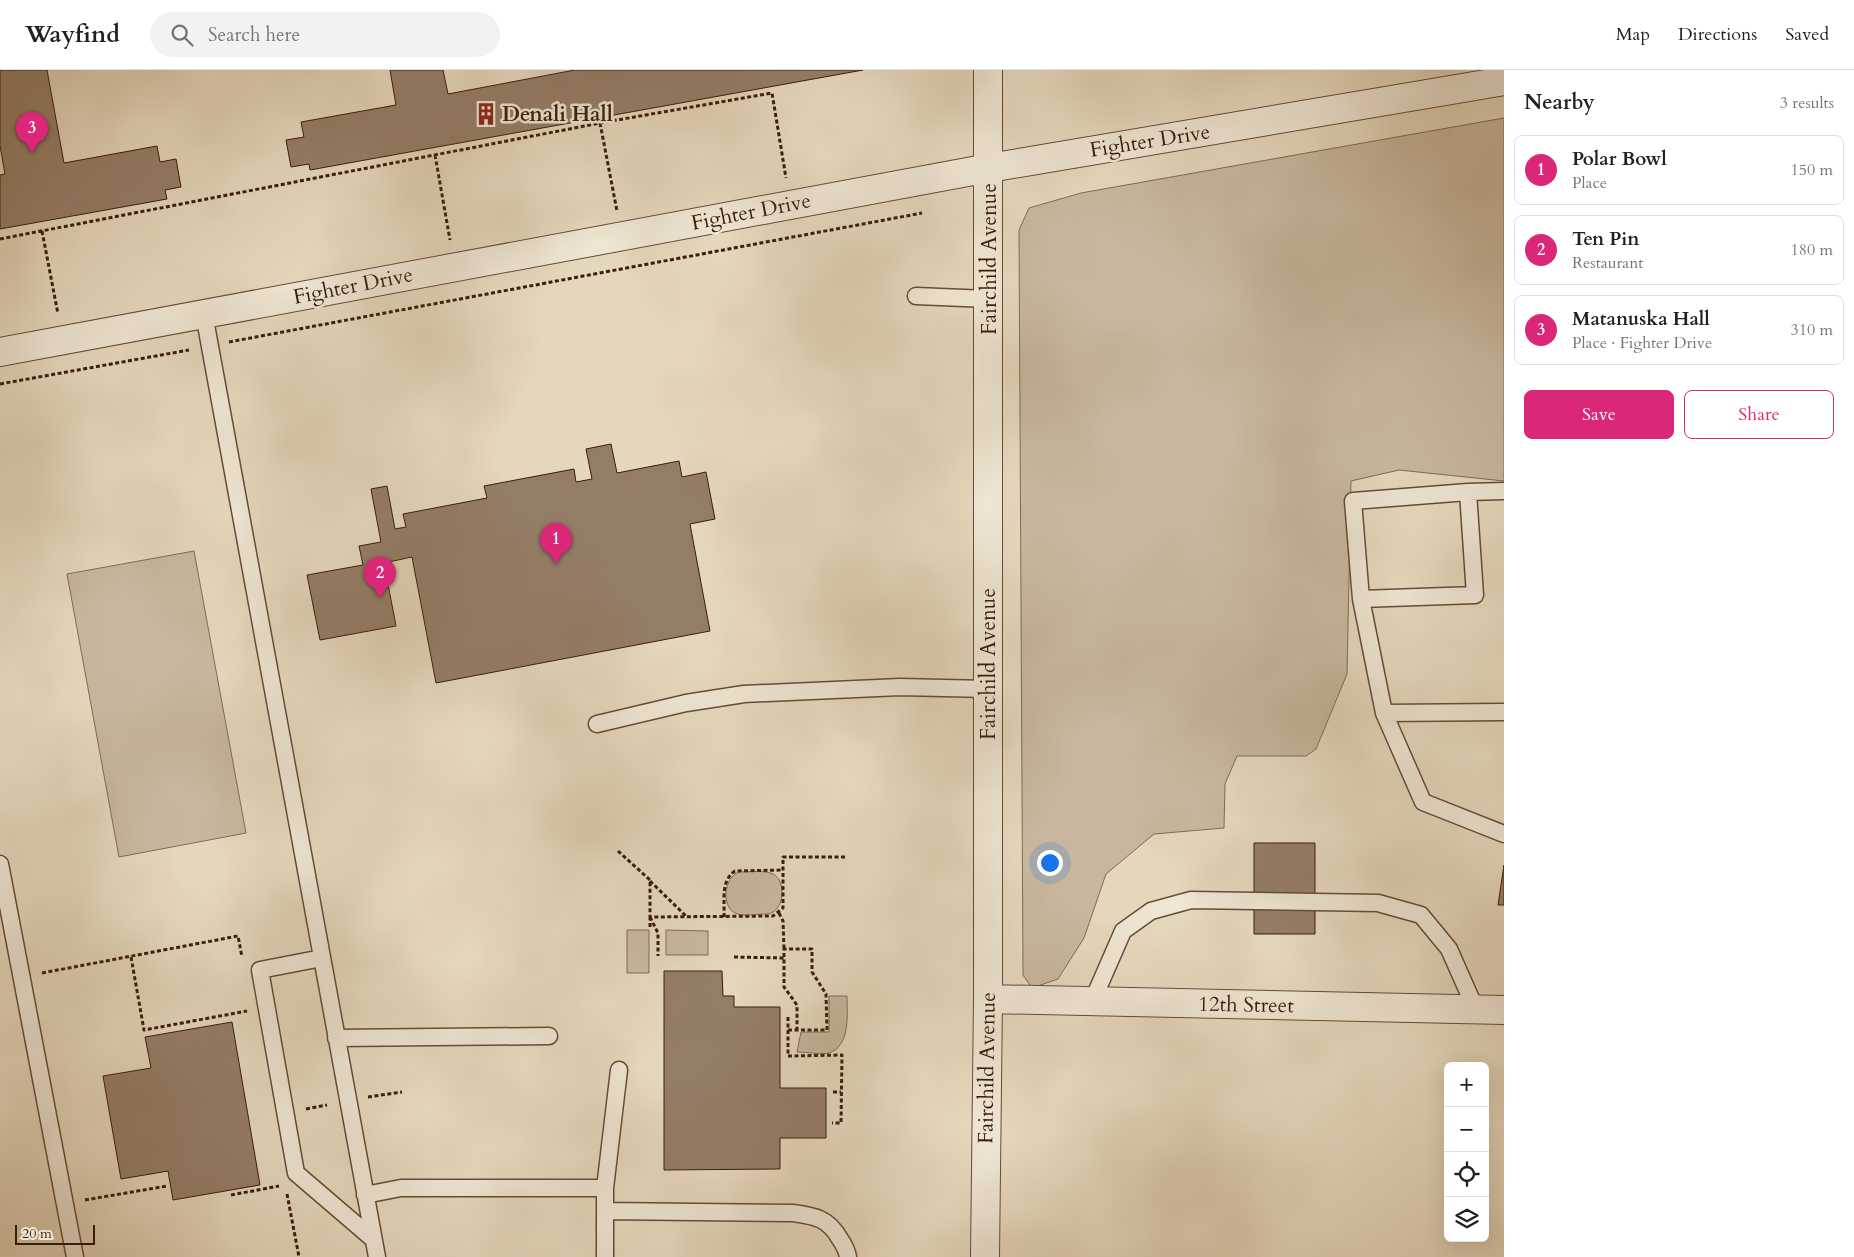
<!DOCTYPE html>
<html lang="en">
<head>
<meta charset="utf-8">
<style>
  body { margin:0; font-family:Cardo,serif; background:#f2f2f2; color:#202124 }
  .controls { position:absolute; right:15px; bottom:15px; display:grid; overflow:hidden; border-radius:8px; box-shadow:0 5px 20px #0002 }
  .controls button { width:45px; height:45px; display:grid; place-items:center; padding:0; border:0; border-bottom:1px solid #e0e0e0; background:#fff; color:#202124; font:25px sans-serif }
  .scale { position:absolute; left:15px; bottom:12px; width:80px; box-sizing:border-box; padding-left:5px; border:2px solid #3c1c0a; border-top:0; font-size:14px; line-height:18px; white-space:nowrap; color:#3c1c0a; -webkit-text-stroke:4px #eee5d3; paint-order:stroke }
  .you { position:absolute; left:1049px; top:792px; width:18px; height:18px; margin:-12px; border:4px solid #fff; border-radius:50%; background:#1a73e8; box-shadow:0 0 0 8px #1a73e833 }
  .badge { display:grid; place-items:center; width:32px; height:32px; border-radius:50%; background:#db2777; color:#fff; font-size:16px; font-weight:700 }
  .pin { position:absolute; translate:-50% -41px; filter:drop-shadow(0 1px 2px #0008) }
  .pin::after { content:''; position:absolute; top:26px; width:18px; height:15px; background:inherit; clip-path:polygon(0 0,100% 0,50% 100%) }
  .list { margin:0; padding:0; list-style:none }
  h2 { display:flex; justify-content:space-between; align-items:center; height:65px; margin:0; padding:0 20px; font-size:21px }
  h2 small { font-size:16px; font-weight:400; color:#757577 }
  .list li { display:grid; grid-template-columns:32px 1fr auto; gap:15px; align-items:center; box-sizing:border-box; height:70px; margin:0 10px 10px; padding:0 10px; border:1px solid #e0e0e0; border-radius:8px }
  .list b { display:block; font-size:19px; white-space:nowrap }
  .list p { margin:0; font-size:16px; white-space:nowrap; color:#757577 }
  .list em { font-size:16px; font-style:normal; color:#757577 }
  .actions { display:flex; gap:10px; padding:15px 20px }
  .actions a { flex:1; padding:11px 0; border:1px solid #db2777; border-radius:8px; text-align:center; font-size:18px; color:#db2777 }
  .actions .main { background:#db2777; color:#fff }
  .icon { flex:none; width:28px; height:28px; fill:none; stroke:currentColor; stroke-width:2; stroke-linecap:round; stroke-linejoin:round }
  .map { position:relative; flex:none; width:1504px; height:1187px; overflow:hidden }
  header { display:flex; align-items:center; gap:30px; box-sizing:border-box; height:70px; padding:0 25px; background:#fff; border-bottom:1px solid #e0e0e0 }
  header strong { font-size:24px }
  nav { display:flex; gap:28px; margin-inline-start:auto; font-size:18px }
  .search { width:350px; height:45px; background:#f2f2f2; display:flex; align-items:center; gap:12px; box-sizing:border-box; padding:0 18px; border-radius:28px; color:#757577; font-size:19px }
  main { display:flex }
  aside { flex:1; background:#fff }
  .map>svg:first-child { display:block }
  .green { fill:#c8b79e; stroke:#826a54 }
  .building { fill:#947d67; stroke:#3c1c0a }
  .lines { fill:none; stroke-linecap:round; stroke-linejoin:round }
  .lane-casing { stroke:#664b36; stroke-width:19 }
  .street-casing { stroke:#664b36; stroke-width:30 }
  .path { stroke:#3c1c0a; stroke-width:3; stroke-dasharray:4 2.5; stroke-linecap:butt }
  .lane { stroke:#eee5d3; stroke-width:16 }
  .street { stroke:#eee5d3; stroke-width:28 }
  .labels { text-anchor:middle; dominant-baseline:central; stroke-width:5; stroke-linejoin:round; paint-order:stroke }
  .poi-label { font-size:21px; font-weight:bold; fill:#3c1c0a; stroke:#eee5d3; text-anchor:start }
  .street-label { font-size:21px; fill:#3c1c0a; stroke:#eee5d3 }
</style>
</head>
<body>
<header>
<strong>Wayfind</strong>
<div class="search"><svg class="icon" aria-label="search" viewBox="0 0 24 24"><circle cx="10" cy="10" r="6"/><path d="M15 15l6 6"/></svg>Search here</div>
<nav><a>Map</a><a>Directions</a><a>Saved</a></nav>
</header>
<main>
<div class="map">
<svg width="1504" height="1187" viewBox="0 0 1504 1187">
  <rect width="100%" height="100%" fill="#e5d7bc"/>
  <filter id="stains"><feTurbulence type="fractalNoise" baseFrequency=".004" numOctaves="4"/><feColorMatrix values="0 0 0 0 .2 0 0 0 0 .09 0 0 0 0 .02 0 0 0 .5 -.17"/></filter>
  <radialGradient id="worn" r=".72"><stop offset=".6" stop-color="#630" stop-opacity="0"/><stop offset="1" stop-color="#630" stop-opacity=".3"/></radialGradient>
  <path class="green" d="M 1504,48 L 1504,411 L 1399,400 L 1351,411 L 1347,604 L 1316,679 L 1306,686 L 1237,686 L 1225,714 L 1224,758 L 1154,764 L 1106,804 L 1084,868 L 1058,909 L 1032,918 L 1023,905 L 1019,160 L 1029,138 L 1081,123 Z
    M 194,481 L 246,763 L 119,787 L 67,504 Z
    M 739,802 C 749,802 765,800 773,804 C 787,810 785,845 765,844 C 756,844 743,847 735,843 C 721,836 724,807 739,802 Z
    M 627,860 L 649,860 L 649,903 L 627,903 Z
    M 666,860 L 708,861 L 708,885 L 666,885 Z
    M 829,926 L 847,926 C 847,942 851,976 829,983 C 821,985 807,982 797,982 L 801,962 L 829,962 Z"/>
  <path class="building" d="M 0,0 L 47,0 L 64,93 L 157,76 L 160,92 L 176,89 L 181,117 L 165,120 L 167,129 L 0,159 L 0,105 L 5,104 L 0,76 Z
    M 390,0 L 443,0 L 448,24 L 575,0 L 863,0 L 310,100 L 309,94 L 291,97 L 286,70 L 304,67 L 301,52 L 396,35 Z
    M 611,374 L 617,403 L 679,391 L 682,407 L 706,402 L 715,449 L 690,454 L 710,561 L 436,613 L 412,487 L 384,493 L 396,556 L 320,570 L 307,505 L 363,495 L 359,476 L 381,472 L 371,419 L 387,416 L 395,459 L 406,457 L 403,444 L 487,428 L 484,416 L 574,399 L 576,412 L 592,409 L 586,379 Z
    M 1254,773 L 1315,773 L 1315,864 L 1254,864 Z
    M 1504,795 L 1504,835 L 1498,835 Z
    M 664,901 L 722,901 L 723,926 L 734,926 L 734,937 L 780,937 L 780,1018 L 826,1018 L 826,1068 L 780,1068 L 780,1099 L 664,1100 Z
    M 232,952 L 260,1115 L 173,1130 L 168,1101 L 121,1109 L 103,1006 L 151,998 L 145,967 Z"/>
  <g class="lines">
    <defs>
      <path id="lane" d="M 916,226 L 988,229
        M 204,244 L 377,1187
        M 1468,422 L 1504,421
        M 1361,529 L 1475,525 L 1468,422 L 1353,431 L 1361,529 L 1384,643 L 1504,642
        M 1384,643 L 1423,732 L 1504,764
        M 597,654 L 686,633 L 744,624 L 900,617 L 988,619
        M 0,794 L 75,1187
        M 322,888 L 260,900 L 296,1103 L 373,1169
        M 1092,932 L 1123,861 L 1151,841 L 1191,830 L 1378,833 L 1421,845 L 1449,879 L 1476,940
        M 336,968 L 549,966
        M 365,1125 L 401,1118 L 605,1118
        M 605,1141 L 793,1143 C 815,1146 828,1148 840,1169 C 844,1175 847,1180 848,1187
        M 605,1187 L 605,1118 L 619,1000"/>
      <path id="street" d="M 0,282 L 989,98 L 1504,11
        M 988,929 L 1504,940
        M 985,1187 L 988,929 L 988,0"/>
    </defs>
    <use href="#lane" class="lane-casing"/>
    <use href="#street" class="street-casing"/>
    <path class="path" d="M 600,53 L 617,141
      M 435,85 L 450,170
      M 42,161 L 58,244
      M 0,169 L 600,53 L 772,23 L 786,108
      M 229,272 L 922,143
      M 0,314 L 189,280
      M 618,781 L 650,810 L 650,847 L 773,846 L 783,838 L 783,787 L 847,787
      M 650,811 L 687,847
      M 779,843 L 783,851 L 784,879
      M 650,847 L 658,863 L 658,886
      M 724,847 C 725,831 720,811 735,801 L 783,800
      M 650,857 L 650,847
      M 131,887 L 144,960 L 247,941
      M 734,887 L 784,888
      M 42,903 L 238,866 L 242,887
      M 788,947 L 788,986 L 842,985 L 841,1053 L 832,1053
      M 788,960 L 827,960 L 826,924 L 812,902 L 812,879 L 784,879 L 784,917 L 797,935 L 797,960
      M 833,1022 L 841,1022
      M 368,1027 L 402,1022
      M 306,1039 L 327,1035
      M 287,1124 L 299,1187
      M 231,1125 L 279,1116
      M 85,1130 L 167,1116"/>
    <use href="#lane" class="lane"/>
    <use href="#street" class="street"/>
  </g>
  <defs>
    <symbol id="building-bare" viewBox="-9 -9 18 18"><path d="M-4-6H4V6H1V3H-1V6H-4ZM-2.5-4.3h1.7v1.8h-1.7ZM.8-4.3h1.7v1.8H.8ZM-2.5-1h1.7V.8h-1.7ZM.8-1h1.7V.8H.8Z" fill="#8f2418" stroke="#eee5d3" stroke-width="2.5" paint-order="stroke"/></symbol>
  </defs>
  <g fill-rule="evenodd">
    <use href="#building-bare" x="470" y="28" width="32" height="32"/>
  </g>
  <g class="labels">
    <g class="poi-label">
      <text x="502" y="44">Denali Hall</text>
    </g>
    <g class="street-label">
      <text transform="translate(1150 71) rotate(-9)">Fighter Drive</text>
      <text transform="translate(751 142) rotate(-11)">Fighter Drive</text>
      <text transform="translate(989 189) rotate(-90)">Fairchild Avenue</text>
      <text transform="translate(353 216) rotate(-11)">Fighter Drive</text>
      <text transform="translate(988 594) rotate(-90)">Fairchild Avenue</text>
      <text transform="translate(1246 935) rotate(1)">12th Street</text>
      <text transform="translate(987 998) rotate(-89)">Fairchild Avenue</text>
    </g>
  </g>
  <rect width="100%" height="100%" filter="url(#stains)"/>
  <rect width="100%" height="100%" fill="url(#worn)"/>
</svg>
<div class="controls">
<button>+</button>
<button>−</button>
<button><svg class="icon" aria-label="locate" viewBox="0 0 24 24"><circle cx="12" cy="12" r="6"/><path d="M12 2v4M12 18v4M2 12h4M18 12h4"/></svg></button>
<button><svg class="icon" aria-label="layers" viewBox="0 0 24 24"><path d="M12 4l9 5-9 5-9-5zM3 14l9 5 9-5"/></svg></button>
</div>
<div class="scale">20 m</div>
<div class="you"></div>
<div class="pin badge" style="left:556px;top:494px">1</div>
<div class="pin badge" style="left:380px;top:528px">2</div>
<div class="pin badge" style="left:32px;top:83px">3</div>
</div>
<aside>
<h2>Nearby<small>3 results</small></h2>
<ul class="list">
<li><span class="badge">1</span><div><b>Polar Bowl</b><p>Place</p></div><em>150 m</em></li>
<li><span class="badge">2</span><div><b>Ten Pin</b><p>Restaurant</p></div><em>180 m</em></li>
<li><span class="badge">3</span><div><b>Matanuska Hall</b><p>Place · Fighter Drive</p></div><em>310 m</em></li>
</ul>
<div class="actions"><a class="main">Save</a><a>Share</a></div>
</aside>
</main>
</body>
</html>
